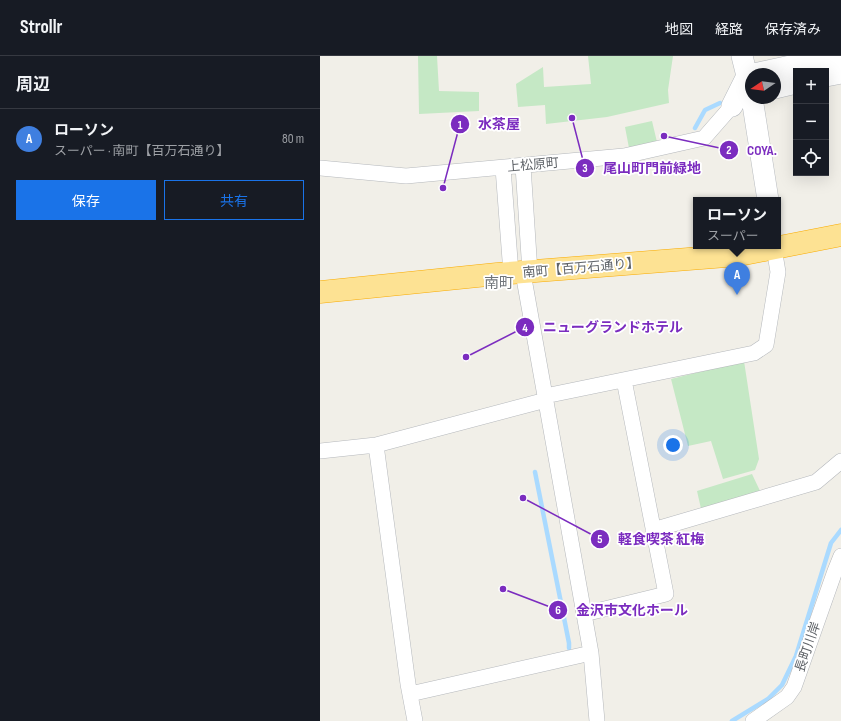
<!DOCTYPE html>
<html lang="ja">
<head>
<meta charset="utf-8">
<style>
  body { margin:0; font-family:"Sofia Sans Condensed","Noto Sans JP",sans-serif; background:#20242c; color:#f1f3f6 }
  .controls { position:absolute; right:12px; top:12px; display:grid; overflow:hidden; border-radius:0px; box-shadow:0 4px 16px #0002 }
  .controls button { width:36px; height:36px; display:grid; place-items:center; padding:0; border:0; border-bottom:1px solid #363941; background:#171b24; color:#f1f3f6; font:20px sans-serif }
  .compass { position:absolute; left:425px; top:12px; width:36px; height:36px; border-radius:50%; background:#171b24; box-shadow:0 4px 16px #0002; rotate:257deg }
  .you { position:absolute; left:353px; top:389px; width:14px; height:14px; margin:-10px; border:3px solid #fff; border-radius:50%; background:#1a73e8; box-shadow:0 0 0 6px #1a73e833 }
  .badge { display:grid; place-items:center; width:26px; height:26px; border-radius:50%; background:#1a73e8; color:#fff; font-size:13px; font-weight:700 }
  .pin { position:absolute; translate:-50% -33px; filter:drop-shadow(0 1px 2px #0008) }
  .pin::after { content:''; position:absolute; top:21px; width:14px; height:12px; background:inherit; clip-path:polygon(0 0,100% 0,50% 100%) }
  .popup { position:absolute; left:373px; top:141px; width:88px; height:52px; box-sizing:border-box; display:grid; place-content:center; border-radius:0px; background:#171b24; filter:drop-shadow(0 1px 3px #0005); font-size:13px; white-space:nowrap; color:#9ea1a6 }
  .popup b { font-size:15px; color:#f1f3f6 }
  .popup::after { content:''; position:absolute; left:50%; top:100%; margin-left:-8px; border:8px solid transparent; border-top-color:#171b24 }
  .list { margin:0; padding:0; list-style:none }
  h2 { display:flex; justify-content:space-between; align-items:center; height:52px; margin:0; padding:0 16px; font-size:17px }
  h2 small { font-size:13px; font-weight:400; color:#9ea1a6 }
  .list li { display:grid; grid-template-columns:26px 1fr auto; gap:12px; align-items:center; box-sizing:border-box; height:60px; padding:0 16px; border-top:1px solid #363941 }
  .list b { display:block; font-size:15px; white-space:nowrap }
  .list p { margin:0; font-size:13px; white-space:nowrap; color:#9ea1a6 }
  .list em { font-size:13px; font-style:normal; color:#9ea1a6 }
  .actions { display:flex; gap:8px; padding:12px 16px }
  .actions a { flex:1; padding:9px 0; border:1px solid #1a73e8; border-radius:0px; text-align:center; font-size:14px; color:#1a73e8 }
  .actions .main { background:#1a73e8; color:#fff }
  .icon { flex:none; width:22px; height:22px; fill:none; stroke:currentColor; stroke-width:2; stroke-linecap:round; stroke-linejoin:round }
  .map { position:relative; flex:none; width:521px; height:665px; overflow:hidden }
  header { display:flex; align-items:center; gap:24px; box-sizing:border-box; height:56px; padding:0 20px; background:#171b24; border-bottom:1px solid #363941 }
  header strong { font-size:19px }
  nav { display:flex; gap:22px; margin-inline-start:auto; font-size:14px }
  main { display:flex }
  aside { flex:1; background:#171b24 }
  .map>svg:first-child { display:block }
  .green { fill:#c5e8c5 }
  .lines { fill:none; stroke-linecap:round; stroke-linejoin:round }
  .stream { stroke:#aadaff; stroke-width:4.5 }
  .street-casing { stroke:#b5b8bc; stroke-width:16 }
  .secondary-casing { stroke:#b6babf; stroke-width:22 }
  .highway-casing { stroke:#f9ab00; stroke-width:23 }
  .street { stroke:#fff; stroke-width:15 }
  .secondary { stroke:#fff; stroke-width:21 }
  .highway { stroke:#fde293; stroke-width:22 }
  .labels { text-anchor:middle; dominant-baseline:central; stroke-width:3.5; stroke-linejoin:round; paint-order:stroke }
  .street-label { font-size:13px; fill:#5f6368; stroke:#fff }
  .quarter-label { font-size:15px; fill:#70757a; stroke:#fff }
  .leader { fill:none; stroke:#7b2cbf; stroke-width:1.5 }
  .callout-dot { fill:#7b2cbf; stroke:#fff; stroke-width:1.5 }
  .mark-label { font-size:12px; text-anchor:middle; font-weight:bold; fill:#fff }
  .callout-label { font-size:14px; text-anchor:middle; font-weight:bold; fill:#7b2cbf; stroke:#fff; stroke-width:3.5; stroke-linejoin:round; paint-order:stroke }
</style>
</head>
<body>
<header>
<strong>Strollr</strong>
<nav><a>地図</a><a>経路</a><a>保存済み</a></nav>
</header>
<main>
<aside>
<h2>周辺<small></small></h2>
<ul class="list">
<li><span class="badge" style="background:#3f7fe0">A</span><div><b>ローソン</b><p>スーパー · 南町【百万石通り】</p></div><em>80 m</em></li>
</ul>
<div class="actions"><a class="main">保存</a><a>共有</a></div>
</aside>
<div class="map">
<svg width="521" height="665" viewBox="0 0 521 665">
  <rect width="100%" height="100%" fill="#f1efe8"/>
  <path class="green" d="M 98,0 L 117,0 L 119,35 L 159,36 L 159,55 L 99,58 Z
    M 268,0 L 353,0 L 348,34 L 349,47 L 287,61 L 226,68 L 225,49 L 198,51 L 196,28 L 223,11 L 224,31 L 271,28 Z
    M 332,65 L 337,86 L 309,92 L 305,71 Z
    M 424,305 L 439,403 L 435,414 L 403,423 L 391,385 L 368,390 L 351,323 Z
    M 432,418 L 441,437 L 382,457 L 377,435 Z"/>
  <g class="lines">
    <path class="stream" d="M 375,72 L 385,54 L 400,47
      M 215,416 L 249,587 L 249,592
      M 412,665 L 448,643 L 462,629 L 476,600 L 511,487 L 521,474"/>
    <defs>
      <path id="street" d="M 203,110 L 210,216
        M 0,112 L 86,120 L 304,100 L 384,82 L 412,50 L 420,45
        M 183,112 L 191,217
        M 203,217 L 271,597 L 277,665
        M 225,340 L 434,297 L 446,289 L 458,216 L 454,192
        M 56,389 L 88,628 L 95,665
        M 0,395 L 56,389 L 226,344
        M 333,474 L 496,426 L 521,405
        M 264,558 L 346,538 L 304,324
        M 90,638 L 271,597
        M 433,665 L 467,641 L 474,631 L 515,515 L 521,500"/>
      <path id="secondary" d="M 422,0 L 430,32
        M 434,18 L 516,0
        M 506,20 L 521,17
        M 455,32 L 476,27
        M 432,42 L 448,144
        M 412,50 L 427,20 L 431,19"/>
      <path id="highway" d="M 0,236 L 177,218 L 419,199 L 521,179"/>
    </defs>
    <use href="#street" class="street-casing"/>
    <use href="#secondary" class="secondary-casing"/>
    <use href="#highway" class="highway-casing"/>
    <use href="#street" class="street"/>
    <use href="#secondary" class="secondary"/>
    <use href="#highway" class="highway"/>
  </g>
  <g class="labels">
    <g class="street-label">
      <text transform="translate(213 109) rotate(-5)">上松原町</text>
      <text transform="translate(261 212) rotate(-5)">南町【百万石通り】</text>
      <text transform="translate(488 591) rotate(-71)">長町川岸</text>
    </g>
    <g class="quarter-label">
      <text x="179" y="227">南町</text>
    </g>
  </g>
  <path class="leader" d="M123 132L140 68M344 80L409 94M252 62L265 112M146 301L205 271M203 442L280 483M183 533L238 554"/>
  <g class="callout-dot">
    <circle cx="123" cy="132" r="4"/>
    <circle cx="344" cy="80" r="4"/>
    <circle cx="252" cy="62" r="4"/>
    <circle cx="146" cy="301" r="4"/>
    <circle cx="203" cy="442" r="4"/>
    <circle cx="183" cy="533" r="4"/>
    <circle cx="140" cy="68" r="10"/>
    <circle cx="409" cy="94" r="10"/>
    <circle cx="265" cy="112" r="10"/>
    <circle cx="205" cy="271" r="10"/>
    <circle cx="280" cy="483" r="10"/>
    <circle cx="238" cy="554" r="10"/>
  </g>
  <g class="mark-label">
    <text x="140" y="73">1</text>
    <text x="409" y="98">2</text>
    <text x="265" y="116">3</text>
    <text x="205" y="276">4</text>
    <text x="280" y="487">5</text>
    <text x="238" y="558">6</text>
  </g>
  <g class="callout-label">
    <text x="179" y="73">水茶屋</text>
    <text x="442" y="99">COYA.</text>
    <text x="332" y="117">尾山町門前緑地</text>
    <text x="293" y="276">ニューグランドホテル</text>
    <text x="341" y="488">軽食喫茶 紅梅</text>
    <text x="312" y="559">金沢市文化ホール</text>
  </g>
</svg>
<div class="controls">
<button>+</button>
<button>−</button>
<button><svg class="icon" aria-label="locate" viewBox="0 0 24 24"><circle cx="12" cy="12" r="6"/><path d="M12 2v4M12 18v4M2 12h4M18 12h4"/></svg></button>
</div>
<svg class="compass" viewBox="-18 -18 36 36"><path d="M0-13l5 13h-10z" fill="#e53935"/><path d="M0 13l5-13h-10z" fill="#9ea1a6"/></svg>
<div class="you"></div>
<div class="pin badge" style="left:417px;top:239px;background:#3f7fe0">A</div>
<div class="popup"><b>ローソン</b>スーパー</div>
</div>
</main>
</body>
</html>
